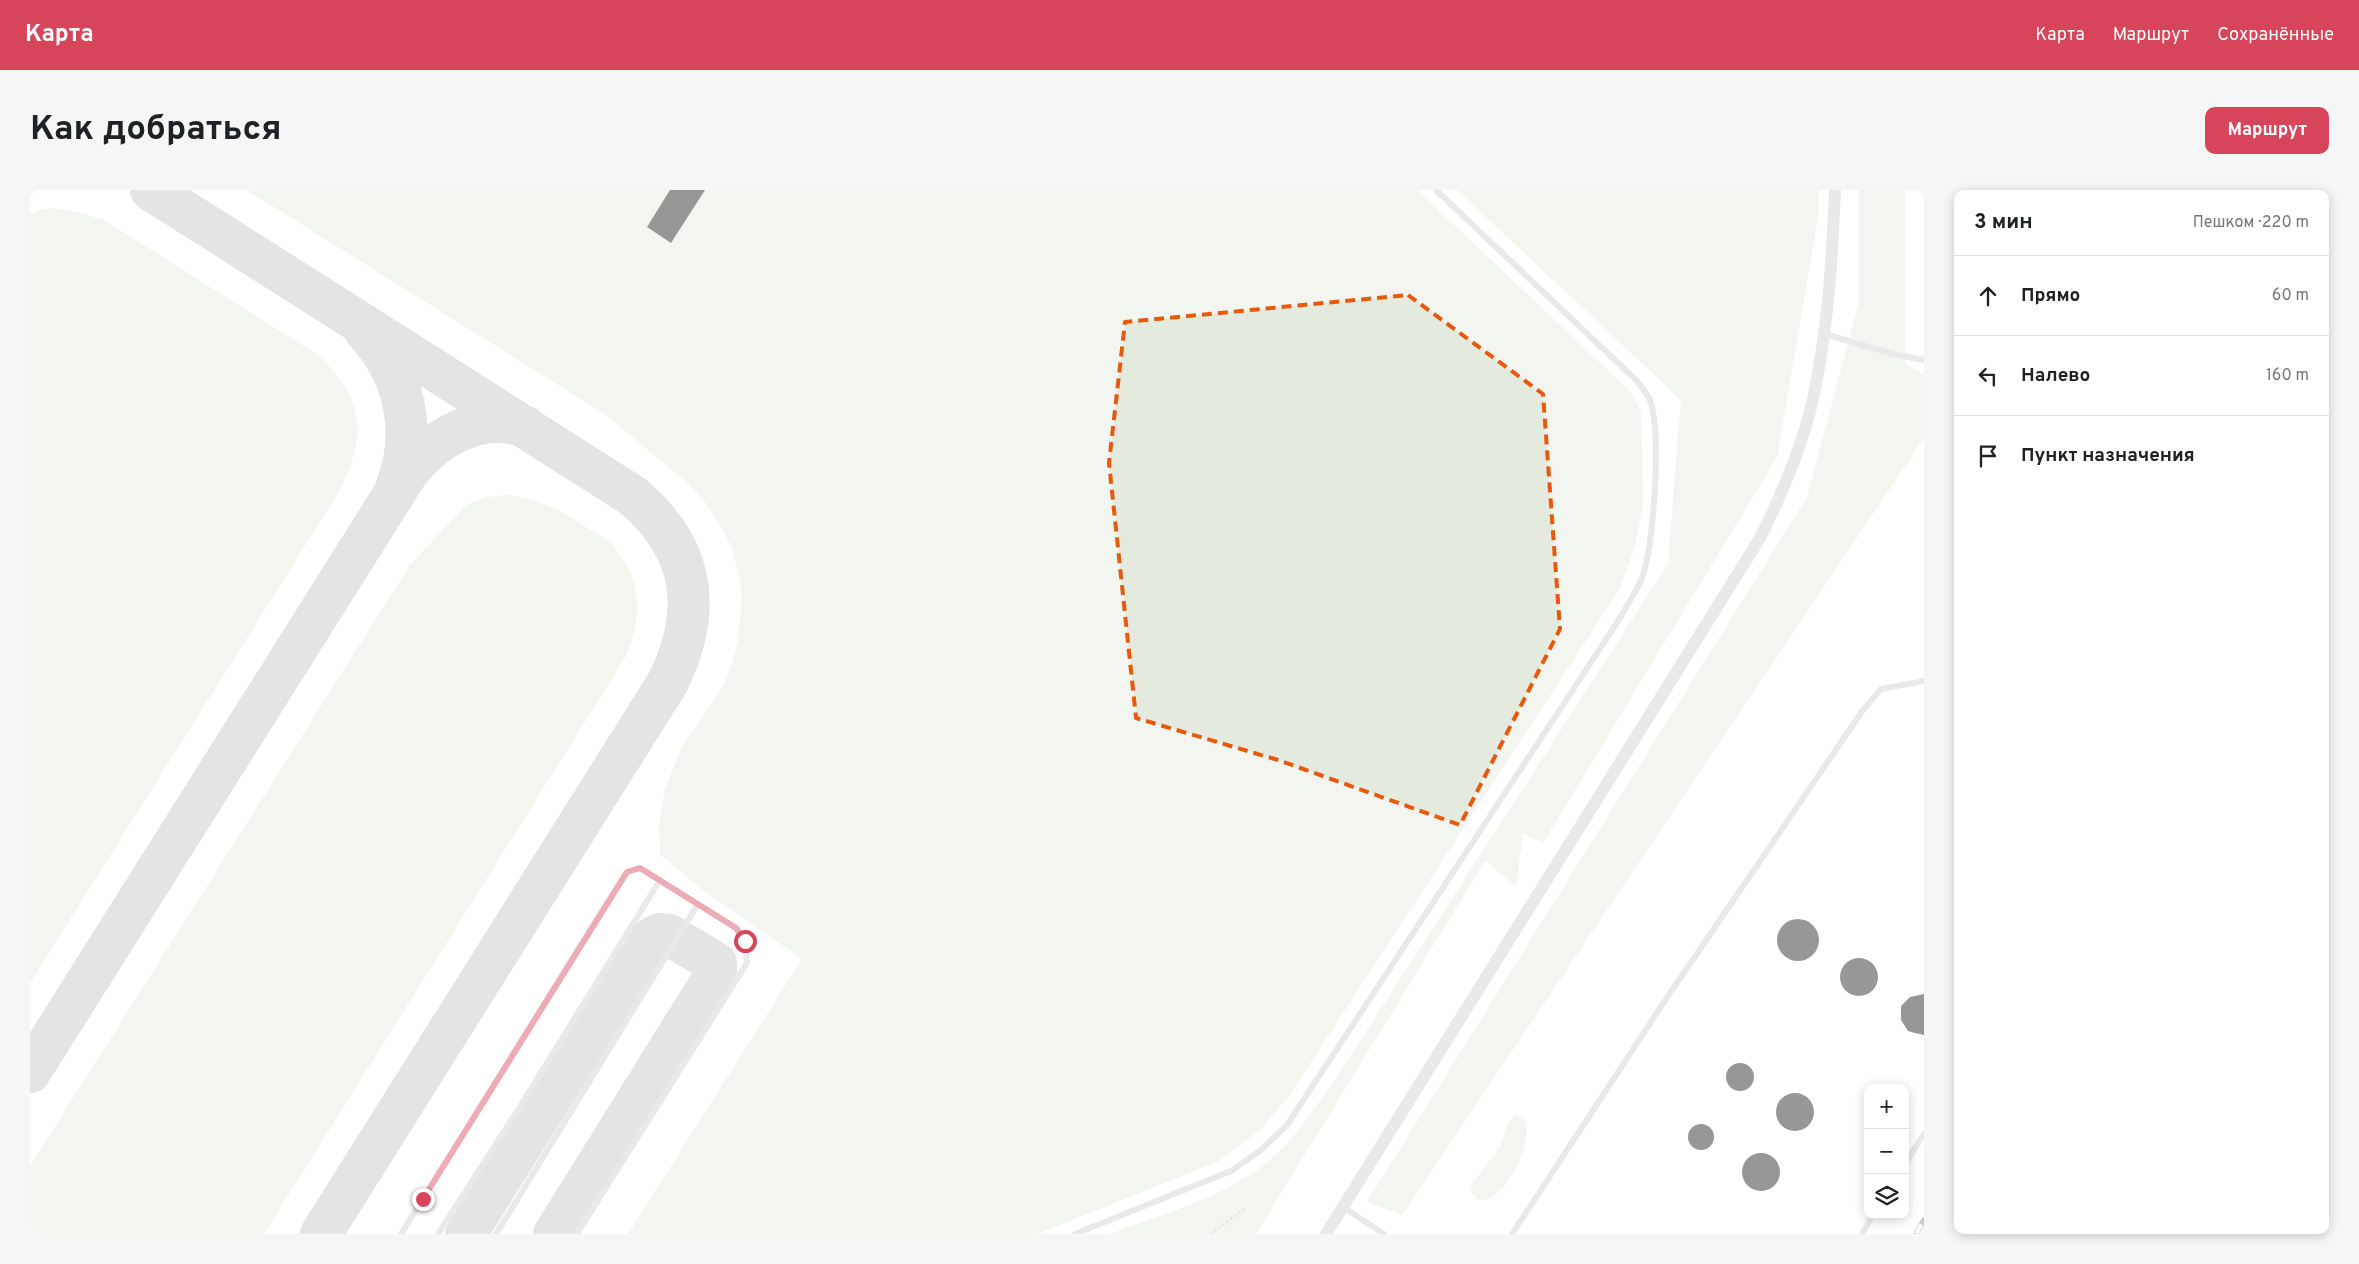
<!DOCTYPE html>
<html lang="ru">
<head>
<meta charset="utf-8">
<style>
  body { margin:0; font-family:Overpass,sans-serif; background:#f6f6f6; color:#202124 }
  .controls { position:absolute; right:15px; bottom:15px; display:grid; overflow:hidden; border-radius:10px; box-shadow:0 2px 12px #0003 }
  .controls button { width:45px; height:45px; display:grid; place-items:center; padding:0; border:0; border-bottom:1px solid #e0e0e0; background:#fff; color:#202124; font:25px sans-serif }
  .stop { position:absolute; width:15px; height:15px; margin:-11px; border:4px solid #d7455b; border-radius:50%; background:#fff }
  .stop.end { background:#d7455b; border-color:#fff; box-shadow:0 1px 5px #0008 }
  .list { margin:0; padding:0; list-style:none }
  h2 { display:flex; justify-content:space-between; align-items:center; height:65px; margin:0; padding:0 20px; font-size:21px }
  h2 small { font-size:16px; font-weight:400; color:#757577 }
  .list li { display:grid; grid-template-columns:32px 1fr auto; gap:15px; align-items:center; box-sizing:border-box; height:80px; padding:0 20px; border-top:1px solid #e0e0e0 }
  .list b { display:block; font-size:19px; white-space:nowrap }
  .list em { font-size:16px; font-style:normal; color:#757577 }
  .icon { flex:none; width:28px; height:28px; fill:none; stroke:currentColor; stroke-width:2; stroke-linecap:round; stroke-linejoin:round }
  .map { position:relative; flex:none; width:1894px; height:1044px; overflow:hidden; border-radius:10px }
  header { display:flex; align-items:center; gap:30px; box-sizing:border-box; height:70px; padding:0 25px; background:#d7455b; color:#fff }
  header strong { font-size:24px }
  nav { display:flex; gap:28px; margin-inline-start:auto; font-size:18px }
  .intro { display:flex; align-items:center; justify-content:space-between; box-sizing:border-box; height:120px; padding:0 30px }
  h1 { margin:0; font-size:35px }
  .button { padding:12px 22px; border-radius:10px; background:#d7455b; color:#fff; font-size:18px; font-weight:700 }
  main { display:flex; gap:30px; padding:0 30px }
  aside { flex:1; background:#fff; border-radius:10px; box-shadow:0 2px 12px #0003 }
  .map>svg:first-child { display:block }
  .green { fill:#e5eade }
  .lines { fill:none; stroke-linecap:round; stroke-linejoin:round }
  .taxiway { stroke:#c3c3c3; stroke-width:42 }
  .building { fill:#191919 }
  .path { stroke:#c9c9c9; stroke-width:3; stroke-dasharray:2.5 2.5; stroke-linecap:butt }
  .lane { stroke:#cfcfcf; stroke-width:6 }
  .street { stroke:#cfcfcf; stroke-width:12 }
  .rail-casing { stroke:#878787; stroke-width:5.5 }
  .rail { stroke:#fff; stroke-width:4; stroke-dasharray:11; stroke-linecap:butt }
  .route { stroke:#d7455b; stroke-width:6 }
  .marked { fill:none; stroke:#e8590c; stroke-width:4; stroke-dasharray:10 6; stroke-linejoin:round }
</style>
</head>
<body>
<header>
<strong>Карта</strong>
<nav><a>Карта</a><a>Маршрут</a><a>Сохранённые</a></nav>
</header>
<div class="intro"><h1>Как добраться</h1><a class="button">Маршрут</a></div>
<main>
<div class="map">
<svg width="1894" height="1044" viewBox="0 0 1894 1044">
  <rect width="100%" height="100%" fill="#fff"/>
  <path class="green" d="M 217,0 L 1387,0 L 1600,201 L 1611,222 L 1613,314 L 1605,357 L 1589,400 L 1259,906 L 1230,940 L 1189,971 L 1007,1044 L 598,1044 L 772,769 L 671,699 L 630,664 L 629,635 L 635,599 L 652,557 L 692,498 L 701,477 L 708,451 L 712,404 L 708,381 L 701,356 L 689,333 L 675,312 L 655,291 L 576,225 Z
    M 1427,0 L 1788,0 L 1788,27 L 1747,267 L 1513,653 L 1493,643 L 1486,696 L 1455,671 L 1226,1044 L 1080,1044 C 1133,1024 1196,1007 1240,970 C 1264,950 1282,921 1301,896 L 1638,374 L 1651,210 Z
    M 1829,0 L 1875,0 L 1875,174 L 1894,185 L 1894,248 L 1372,1025 L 1337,1012 L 1777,307 L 1829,112 Z
    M 20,18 L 47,22 L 74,30 L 288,165 C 333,208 337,241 312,297 L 0,793 L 0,23 Z
    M 479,305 C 512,311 528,318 556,337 C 564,342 574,347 582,354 C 586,358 589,365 593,370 C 614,401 609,435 595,468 L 234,1044 L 0,1044 L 0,976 L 380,375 L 436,315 L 456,307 Z
    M 1485,925 L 1493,927 C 1506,947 1479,1001 1458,1009 C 1455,1011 1451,1010 1447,1009 L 1441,1001 L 1442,994 L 1470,957 L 1477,934 Z"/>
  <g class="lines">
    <path class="taxiway" d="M 121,0 L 603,306 C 665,359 673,420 638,492 L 291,1044
      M 335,141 C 375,184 387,241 367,295
      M 0,882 L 376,285 C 404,248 449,220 496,237
      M 436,1044 L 620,749 L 629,744 L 639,745 L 686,773 L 686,784 L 524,1044"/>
  </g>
  <path class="building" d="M 640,0 L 675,0 L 641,53 L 617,37 Z
    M1747 750a21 21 0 1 1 42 0a21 21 0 1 1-42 0Z
    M1810 787a19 19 0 1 1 38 0a19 19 0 1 1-38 0Z
    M 1894,804 L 1894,845 L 1885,843 L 1878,841 L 1871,830 L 1871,816 L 1880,807 Z
    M1696 887a14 14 0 1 1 28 0a14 14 0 1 1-28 0Z
    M1746 922a19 19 0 1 1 38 0a19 19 0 1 1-38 0Z
    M1658 947a13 13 0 1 1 26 0a13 13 0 1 1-26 0Z
    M1712 982a19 19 0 1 1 38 0a19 19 0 1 1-38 0Z"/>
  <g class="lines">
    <path class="path" d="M 1180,1044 L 1215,1019"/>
    <path class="lane" d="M 1795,144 L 1863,164 L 1894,170
      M 1875,974 L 1894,944
      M 1313,1017 L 1354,1044
      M 371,1044 L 568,727 L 597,682 L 610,678 L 706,738 L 715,751 L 717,773 L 547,1044
      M 408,1044 L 491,915 L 630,690
      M 466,1044 L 668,714
      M 1045,1044 L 1201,981 L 1231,960 L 1257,935 L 1590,428 C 1597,415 1607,401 1612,388 C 1624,354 1631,247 1621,213 C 1619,205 1612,198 1607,191 L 1406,0
      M 1482,1044 L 1632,815 L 1833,520 L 1851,499 L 1894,491
      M 1832,1044 L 1843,1025"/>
    <path class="street" d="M 1296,1044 L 1730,348 C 1752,304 1772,258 1783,209 C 1798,140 1802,70 1805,0"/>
    <defs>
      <path id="rail" d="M 1886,1044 L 1894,1030"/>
    </defs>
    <use href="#rail" class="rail-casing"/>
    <use href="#rail" class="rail"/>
  </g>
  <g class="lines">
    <path class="route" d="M 393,1009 L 597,682 L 610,678 L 706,738 L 715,751"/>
  </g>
  <path d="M0 0H1894V1044H0ZM 1378,105 L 1513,204 L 1530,439 L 1430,635 L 1248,570 L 1106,528 L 1079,273 L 1095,132 Z" fill="#fff" fill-opacity=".55" fill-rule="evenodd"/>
  <path class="marked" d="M 1378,105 L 1513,204 L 1530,439 L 1430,635 L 1248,570 L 1106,528 L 1079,273 L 1095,132 Z"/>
</svg>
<div class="controls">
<button>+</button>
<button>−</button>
<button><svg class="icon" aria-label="layers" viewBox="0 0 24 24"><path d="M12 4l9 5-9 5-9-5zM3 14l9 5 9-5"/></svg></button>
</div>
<div class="stop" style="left:715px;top:751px"></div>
<div class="stop end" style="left:393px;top:1009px"></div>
</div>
<aside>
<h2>3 мин<small>Пешком · 220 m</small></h2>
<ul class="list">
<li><svg class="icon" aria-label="ahead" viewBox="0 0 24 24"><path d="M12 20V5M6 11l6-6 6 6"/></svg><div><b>Прямо</b></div><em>60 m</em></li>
<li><svg class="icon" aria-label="left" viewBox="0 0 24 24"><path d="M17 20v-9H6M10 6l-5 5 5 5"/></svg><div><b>Налево</b></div><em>160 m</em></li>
<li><svg class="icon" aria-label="arrive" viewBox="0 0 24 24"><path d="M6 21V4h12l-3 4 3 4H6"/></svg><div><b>Пункт назначения</b></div></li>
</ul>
</aside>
</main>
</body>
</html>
